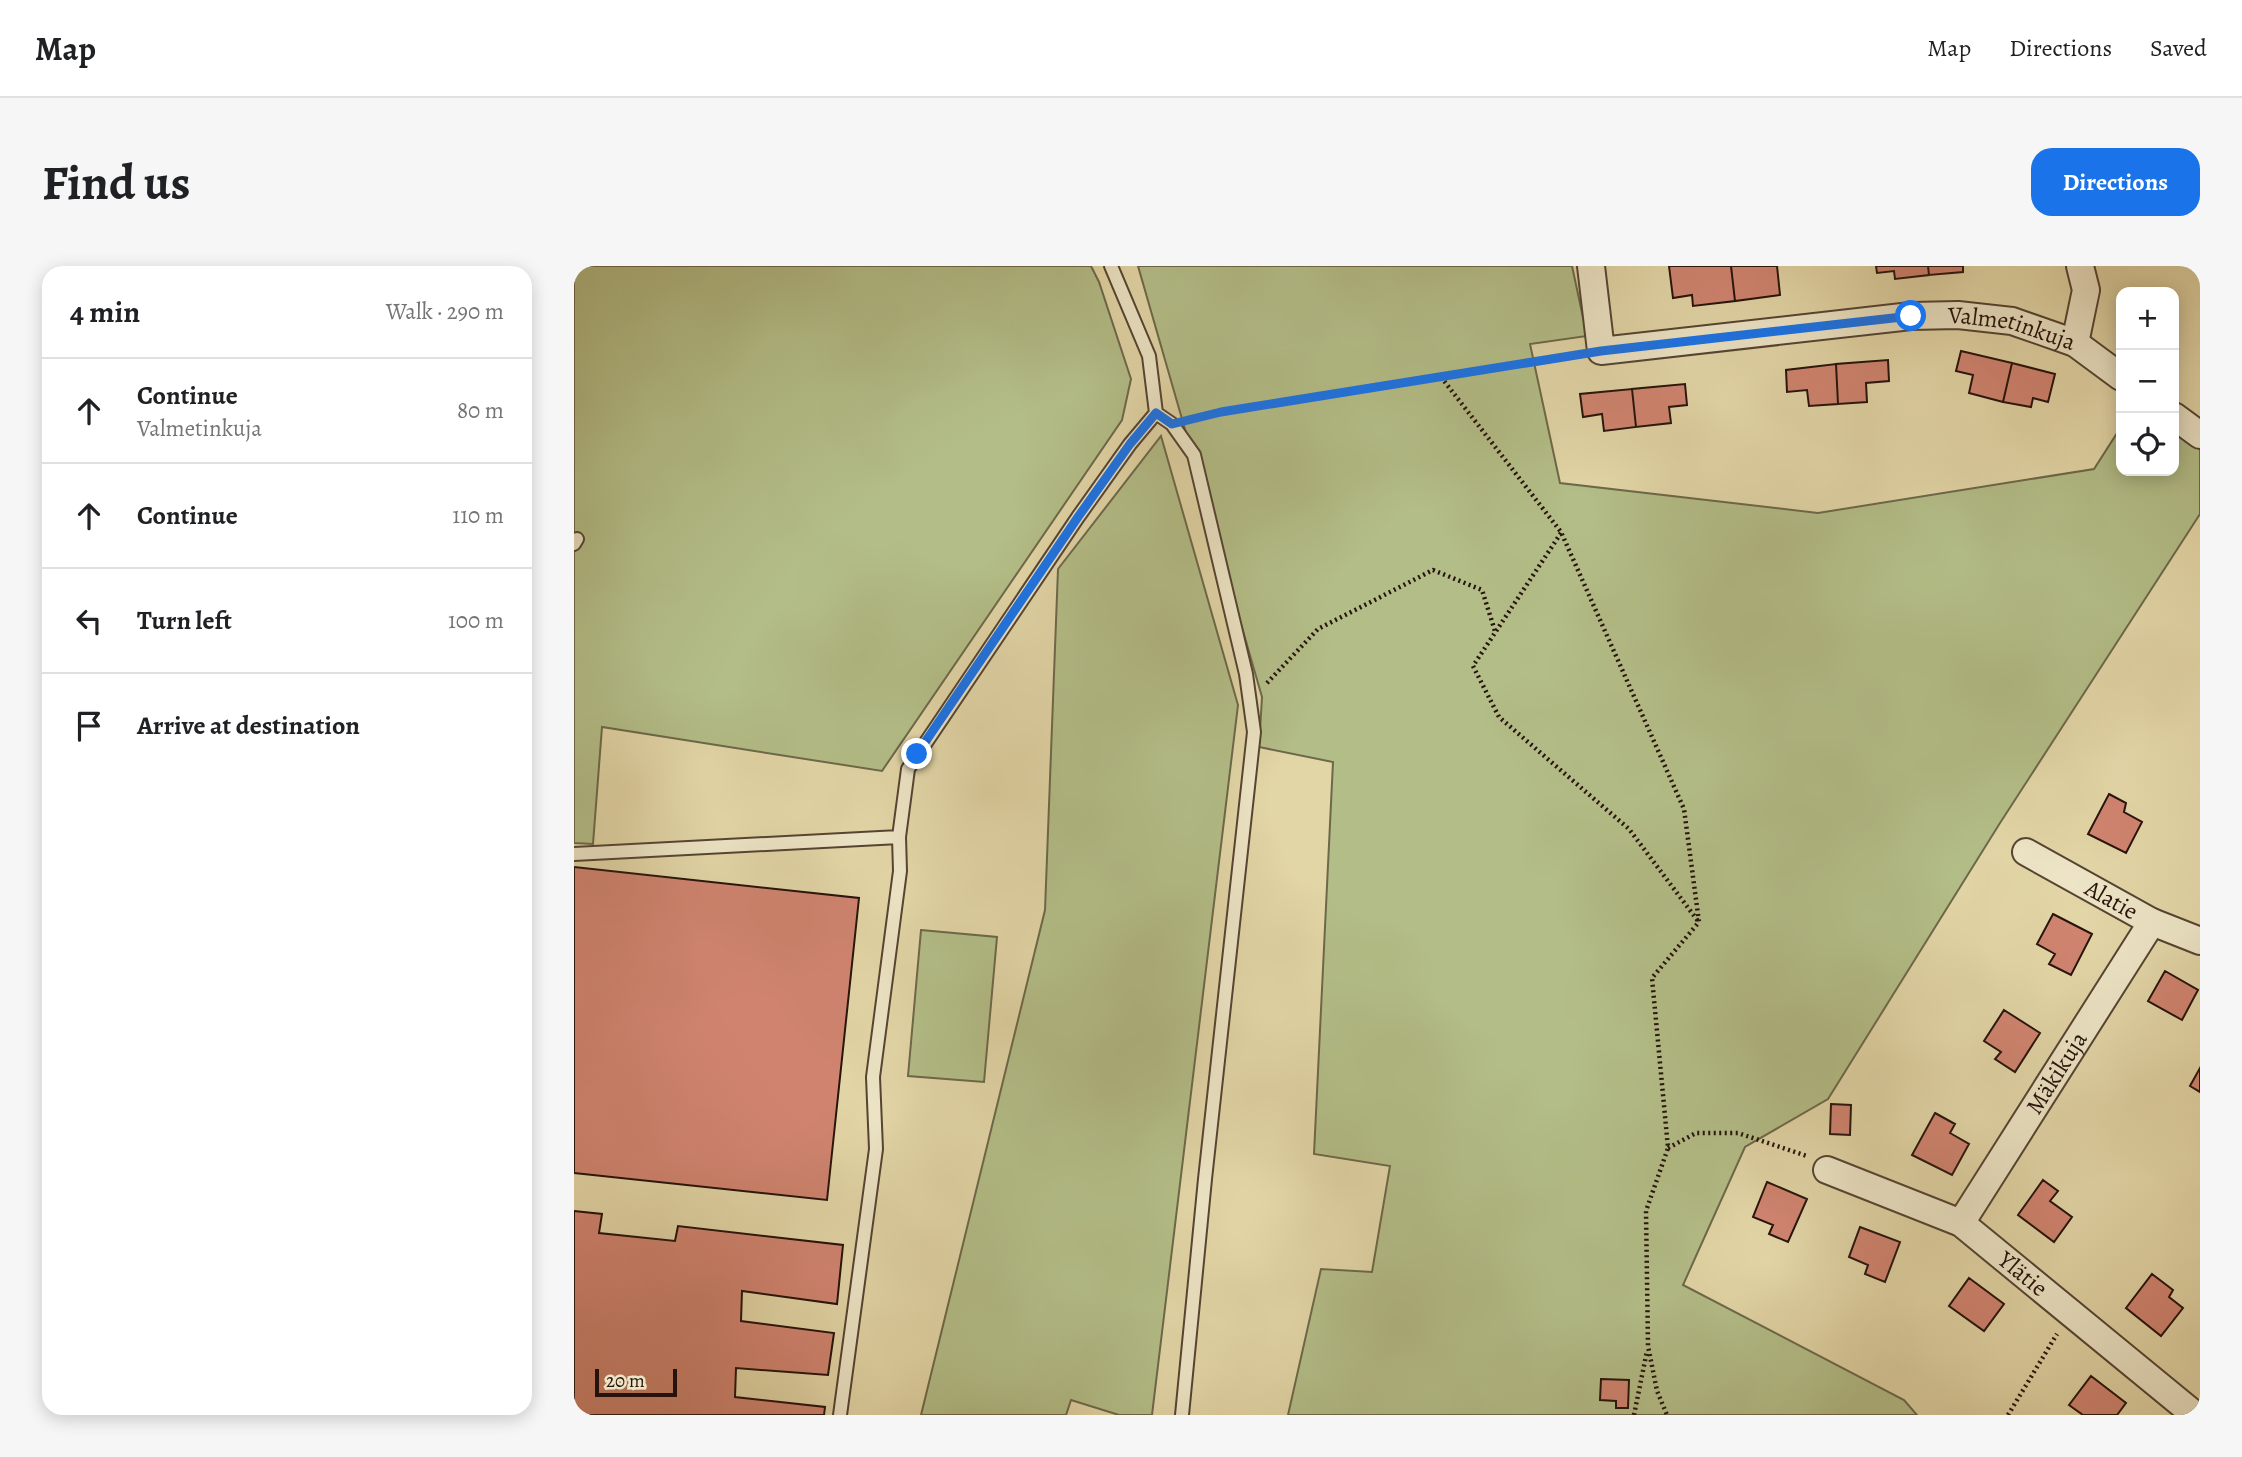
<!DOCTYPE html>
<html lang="en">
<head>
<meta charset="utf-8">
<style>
  body { margin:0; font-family:Alegreya,serif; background:#f6f6f6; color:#202124 }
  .controls { position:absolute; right:21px; top:21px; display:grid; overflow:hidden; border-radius:14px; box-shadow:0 4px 18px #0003 }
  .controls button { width:63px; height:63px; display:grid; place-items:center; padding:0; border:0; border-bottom:2px solid #e0e0e0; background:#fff; color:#202124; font:35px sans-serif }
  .scale { position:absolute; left:21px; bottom:18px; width:82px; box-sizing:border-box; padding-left:7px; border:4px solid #26130c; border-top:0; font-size:19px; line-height:24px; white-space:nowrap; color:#26130c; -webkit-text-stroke:5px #ece4c5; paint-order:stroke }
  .stop { position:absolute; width:21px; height:21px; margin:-16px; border:5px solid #1a73e8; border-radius:50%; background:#fff }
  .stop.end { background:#1a73e8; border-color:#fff; box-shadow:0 2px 7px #0008 }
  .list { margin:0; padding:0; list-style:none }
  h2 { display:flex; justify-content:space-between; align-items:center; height:91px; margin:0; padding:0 28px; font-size:30px }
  h2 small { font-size:23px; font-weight:400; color:#757577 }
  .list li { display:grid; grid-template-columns:46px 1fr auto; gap:21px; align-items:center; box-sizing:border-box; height:105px; padding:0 28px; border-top:2px solid #e0e0e0 }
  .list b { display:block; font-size:26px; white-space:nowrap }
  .list p { margin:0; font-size:23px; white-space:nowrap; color:#757577 }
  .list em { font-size:23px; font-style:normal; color:#757577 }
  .icon { flex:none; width:38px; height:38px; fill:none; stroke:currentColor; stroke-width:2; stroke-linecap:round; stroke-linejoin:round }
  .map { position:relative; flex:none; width:1626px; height:1149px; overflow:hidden; border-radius:21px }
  header { display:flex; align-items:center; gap:42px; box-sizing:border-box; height:98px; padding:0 35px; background:#fff; border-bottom:2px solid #e0e0e0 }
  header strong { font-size:33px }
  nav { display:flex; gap:38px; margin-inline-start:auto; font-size:24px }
  .intro { display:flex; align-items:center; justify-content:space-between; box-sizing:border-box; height:168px; padding:0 42px }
  h1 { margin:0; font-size:49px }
  .button { padding:18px 32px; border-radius:21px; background:#1a73e8; color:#fff; font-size:24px; font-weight:700 }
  main { display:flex; gap:42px; padding:0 42px }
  aside { flex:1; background:#fff; border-radius:21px; box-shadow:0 4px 18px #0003 }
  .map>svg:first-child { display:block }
  .green { fill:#b3bd87; stroke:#6c684a; stroke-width:2 }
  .building { fill:#d08470; stroke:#26130c; stroke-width:2 }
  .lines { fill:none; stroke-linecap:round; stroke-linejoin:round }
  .lane-casing { stroke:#554432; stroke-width:16 }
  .street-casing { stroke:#554432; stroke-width:30 }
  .path { stroke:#26130c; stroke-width:4.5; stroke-dasharray:2 3.5; stroke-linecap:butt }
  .lane { stroke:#ece4c5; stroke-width:12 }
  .street { stroke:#ece4c5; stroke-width:26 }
  .route { stroke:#1a73e8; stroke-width:9 }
  .labels { text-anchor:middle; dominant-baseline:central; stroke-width:5; stroke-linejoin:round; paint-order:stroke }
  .street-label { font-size:24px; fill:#26130c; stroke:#ece4c5 }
</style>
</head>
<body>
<header>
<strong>Map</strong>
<nav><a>Map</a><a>Directions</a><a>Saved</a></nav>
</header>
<div class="intro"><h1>Find us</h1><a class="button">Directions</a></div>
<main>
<aside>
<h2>4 min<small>Walk · 290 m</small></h2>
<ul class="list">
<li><svg class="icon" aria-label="ahead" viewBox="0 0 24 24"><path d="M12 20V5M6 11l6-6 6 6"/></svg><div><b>Continue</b><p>Valmetinkuja</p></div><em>80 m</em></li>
<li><svg class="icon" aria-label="ahead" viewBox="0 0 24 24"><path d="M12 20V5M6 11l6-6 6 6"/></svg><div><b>Continue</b></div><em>110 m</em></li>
<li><svg class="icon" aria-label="left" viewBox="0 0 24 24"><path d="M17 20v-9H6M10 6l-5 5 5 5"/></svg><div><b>Turn left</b></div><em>100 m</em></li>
<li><svg class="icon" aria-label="arrive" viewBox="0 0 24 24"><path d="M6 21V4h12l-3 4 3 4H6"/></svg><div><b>Arrive at destination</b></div></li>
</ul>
</aside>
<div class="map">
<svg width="1626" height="1149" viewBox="0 0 1626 1149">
  <rect width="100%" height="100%" fill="#e2d5a6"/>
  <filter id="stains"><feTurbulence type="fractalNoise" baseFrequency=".00286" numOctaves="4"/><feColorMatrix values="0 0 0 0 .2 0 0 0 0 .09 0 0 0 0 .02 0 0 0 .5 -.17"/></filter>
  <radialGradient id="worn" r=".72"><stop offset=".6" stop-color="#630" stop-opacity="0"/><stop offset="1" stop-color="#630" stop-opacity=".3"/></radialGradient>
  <path class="green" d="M 0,0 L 517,0 L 525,16 L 557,113 L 548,154 L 308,505 L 28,461 L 19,578 L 0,577 Z
    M 564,0 L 998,0 L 1013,70 L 956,78 L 986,217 L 1244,247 L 1520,203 L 1547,161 L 1547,205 L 1600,205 L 1600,162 L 1626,183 L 1626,248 L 1426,557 L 1254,833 L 1171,881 L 1109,1019 L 1330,1134 L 1343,1149 L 714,1149 L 747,1003 L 798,1006 L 816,900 L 740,888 L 759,496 L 685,481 L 688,431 Z
    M 587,170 L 664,439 L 578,1149 L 545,1149 L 497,1134 L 492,1149 L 347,1149 L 471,644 L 484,303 Z
    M 347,664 L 423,671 L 410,816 L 334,810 Z"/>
  <path class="building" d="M 1095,0 L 1157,0 L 1161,35 L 1119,40 L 1118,29 L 1099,32 Z
    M 1157,0 L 1203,0 L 1206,29 L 1161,35 Z
    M 1302,0 L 1354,0 L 1355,9 L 1321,13 L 1320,5 L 1303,7 Z
    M 1354,0 L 1389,0 L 1389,6 L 1355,9 Z
    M 1387,85 L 1438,97 L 1429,136 L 1395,127 L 1399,109 L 1382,105 Z
    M 1314,94 L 1315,115 L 1292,117 L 1293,136 L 1264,138 L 1262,98 Z
    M 1438,97 L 1481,108 L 1474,136 L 1459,132 L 1457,141 L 1429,136 Z
    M 1262,98 L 1264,138 L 1235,140 L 1233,124 L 1213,126 L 1212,104 Z
    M 1111,118 L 1113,139 L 1095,141 L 1097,157 L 1062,161 L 1058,123 Z
    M 1058,123 L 1062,161 L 1030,165 L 1028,148 L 1009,151 L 1006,128 Z
    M 1535,528 L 1552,537 L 1550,546 L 1568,556 L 1552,587 L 1514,568 Z
    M 0,601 L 285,632 L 253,934 L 0,907 Z
    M 1479,648 L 1518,668 L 1497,709 L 1475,698 L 1481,688 L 1463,678 Z
    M 1591,705 L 1624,724 L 1608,754 L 1574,735 Z
    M 1430,744 L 1466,767 L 1441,806 L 1421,793 L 1427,786 L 1410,775 Z
    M 1626,802 L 1626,826 L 1616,820 Z
    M 1257,838 L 1277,839 L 1276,869 L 1256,868 Z
    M 1361,847 L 1381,858 L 1376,867 L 1395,878 L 1378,909 L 1338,889 Z
    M 1469,914 L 1484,925 L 1476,935 L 1498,951 L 1480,976 L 1444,949 Z
    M 1193,916 L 1233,933 L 1214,976 L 1195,968 L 1199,959 L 1179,951 Z
    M 0,945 L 28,948 L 25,967 L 101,975 L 104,960 L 269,979 L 263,1038 L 168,1025 L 167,1055 L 260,1067 L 254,1109 L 162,1102 L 161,1131 L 251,1141 L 250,1149 L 0,1149 Z
    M 1286,961 L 1326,976 L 1311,1016 L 1291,1008 L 1294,999 L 1275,991 Z
    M 1578,1008 L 1599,1024 L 1595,1031 L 1609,1042 L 1587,1070 L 1552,1042 Z
    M 1395,1012 L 1430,1038 L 1410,1065 L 1375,1040 Z
    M 1517,1110 L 1552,1137 L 1543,1149 L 1509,1149 L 1495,1139 Z
    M 1027,1113 L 1055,1114 L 1054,1142 L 1042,1142 L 1042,1135 L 1026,1134 Z"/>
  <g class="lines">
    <defs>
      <path id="lane" d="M 537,0 L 575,90 L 582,147 L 598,158 L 620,189 L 672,408 L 680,466 L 631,913 L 608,1149
        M 0,278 L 3,273
        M 0,588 L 325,571
        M 266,1149 L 302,883 L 299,811 L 326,605 L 325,571 L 334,503 L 504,251 L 556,178 L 582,147"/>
      <g id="street">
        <path id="s1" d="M 1017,0 L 1027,85 L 1337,50 L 1384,49 L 1438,55 L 1501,77 L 1547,111"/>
        <path d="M 1501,77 L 1512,24 L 1506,0"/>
        <path d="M 1600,150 L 1626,169"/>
        <path id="s2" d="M 1452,586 L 1578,656 L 1626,675"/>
        <path id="s3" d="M 1253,904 L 1387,957 L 1621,1149"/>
        <path id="s4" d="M 1387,957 L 1578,656"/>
      </g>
    </defs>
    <use href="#lane" class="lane-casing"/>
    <use href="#street" class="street-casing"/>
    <path class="path" d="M 867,111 L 987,266 L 1110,543 L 1125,656 L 1078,712 L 1094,882 L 1072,945 L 1074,1080 L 1083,1125 L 1093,1149
      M 617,152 L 1002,89
      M 987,267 L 899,400 L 925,451 L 1055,563 L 1124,655
      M 693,417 L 744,363 L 859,304 L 908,324 L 921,365
      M 1094,882 L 1122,867 L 1164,867 L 1233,890
      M 1060,1149 L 1073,1085
      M 1434,1149 L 1483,1068"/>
    <use href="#lane" class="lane"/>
    <use href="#street" class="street"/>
  </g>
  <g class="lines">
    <path class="route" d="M 343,488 L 504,251 L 556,178 L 582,147 L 598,158 L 647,146 L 1027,85 L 1337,50"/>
  </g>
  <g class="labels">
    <g class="street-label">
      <text stroke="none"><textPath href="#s1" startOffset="500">Valmetinkuja</textPath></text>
      <text stroke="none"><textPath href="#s2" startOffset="98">Alatie</textPath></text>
      <text stroke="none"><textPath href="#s4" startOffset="178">Mäkikuja</textPath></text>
      <text stroke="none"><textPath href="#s3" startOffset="224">Ylätie</textPath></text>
    </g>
  </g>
  <rect width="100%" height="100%" filter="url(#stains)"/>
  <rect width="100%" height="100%" fill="url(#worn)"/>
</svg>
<div class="controls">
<button>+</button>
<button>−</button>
<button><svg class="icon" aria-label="locate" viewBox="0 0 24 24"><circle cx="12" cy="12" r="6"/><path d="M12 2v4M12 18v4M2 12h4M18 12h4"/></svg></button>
</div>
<div class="scale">20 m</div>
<div class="stop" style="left:1337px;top:50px"></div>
<div class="stop end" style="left:343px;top:488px"></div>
</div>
</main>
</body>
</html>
